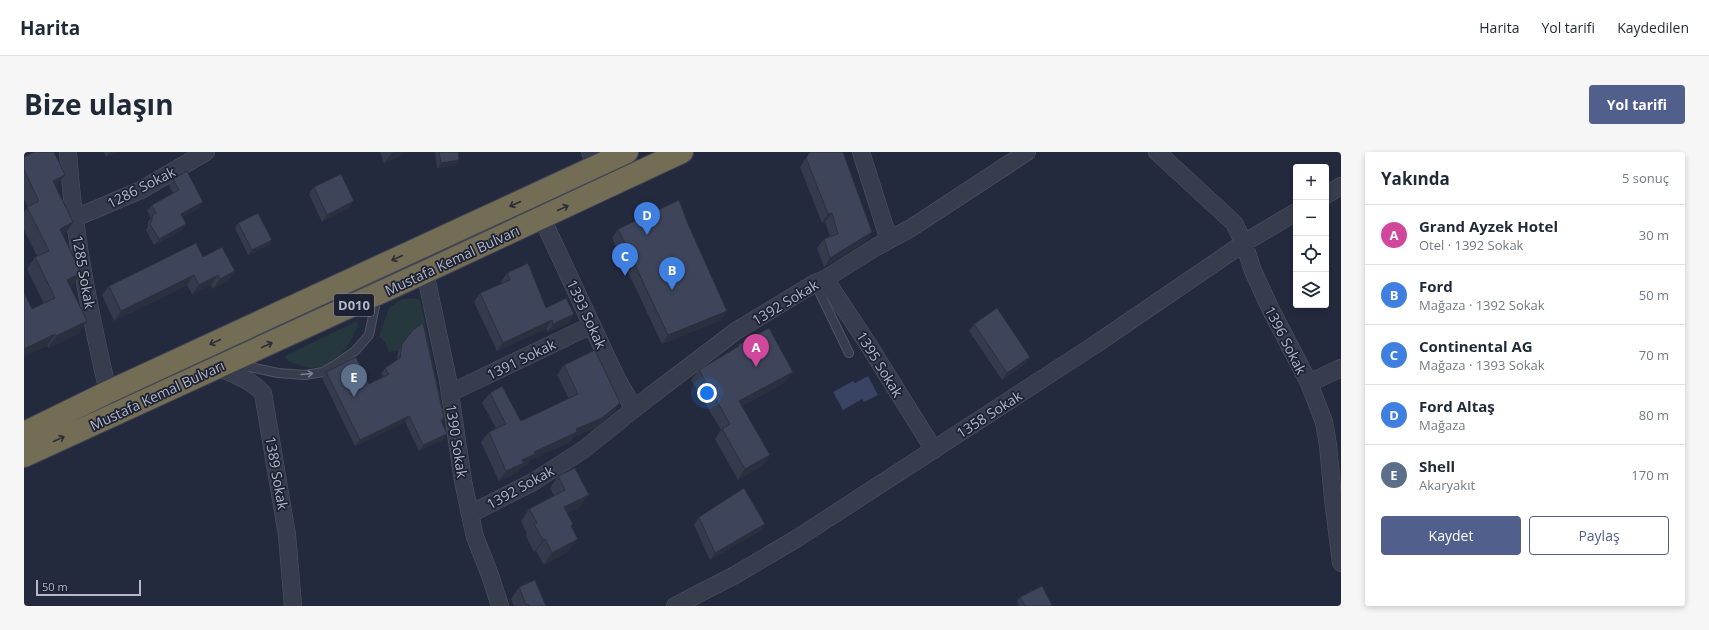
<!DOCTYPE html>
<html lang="tr">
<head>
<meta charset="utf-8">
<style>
  body { margin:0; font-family:"Open Sans",sans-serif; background:#f6f6f7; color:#1f2937 }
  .controls { position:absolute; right:12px; top:12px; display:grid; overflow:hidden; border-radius:4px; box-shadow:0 2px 6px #0003 }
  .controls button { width:36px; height:36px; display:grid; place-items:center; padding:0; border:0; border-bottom:1px solid #e0e1e3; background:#fff; color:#1f2937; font:20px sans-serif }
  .scale { position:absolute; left:12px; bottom:10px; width:105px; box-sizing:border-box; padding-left:4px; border:2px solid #b4b8c8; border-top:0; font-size:11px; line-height:14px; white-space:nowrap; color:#b4b8c8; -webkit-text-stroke:3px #1d2232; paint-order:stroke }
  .you { position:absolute; left:683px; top:241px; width:14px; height:14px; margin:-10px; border:3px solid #fff; border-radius:50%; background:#1a73e8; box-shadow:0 0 0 6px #1a73e833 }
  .badge { display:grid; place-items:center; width:26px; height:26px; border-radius:50%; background:#505f8c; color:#fff; font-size:13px; font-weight:700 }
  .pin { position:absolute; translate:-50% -33px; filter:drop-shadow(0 1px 2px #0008) }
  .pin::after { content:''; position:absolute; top:21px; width:14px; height:12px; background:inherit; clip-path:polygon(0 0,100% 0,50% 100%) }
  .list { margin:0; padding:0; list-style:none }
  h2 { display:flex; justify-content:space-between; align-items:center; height:52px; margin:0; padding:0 16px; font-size:17px }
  h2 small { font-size:13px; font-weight:400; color:#747a83 }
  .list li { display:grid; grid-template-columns:26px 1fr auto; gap:12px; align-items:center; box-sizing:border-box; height:60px; padding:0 16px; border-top:1px solid #e0e1e3 }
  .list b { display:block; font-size:15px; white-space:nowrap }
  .list p { margin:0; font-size:13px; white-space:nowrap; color:#747a83 }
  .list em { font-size:13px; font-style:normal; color:#747a83 }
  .actions { display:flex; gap:8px; padding:12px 16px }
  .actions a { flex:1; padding:9px 0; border:1px solid #505f8c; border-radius:4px; text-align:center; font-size:14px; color:#505f8c }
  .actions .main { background:#505f8c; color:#fff }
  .icon { flex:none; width:22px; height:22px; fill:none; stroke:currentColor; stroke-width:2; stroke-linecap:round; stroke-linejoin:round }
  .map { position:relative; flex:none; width:1317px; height:454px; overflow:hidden; border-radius:4px }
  header { display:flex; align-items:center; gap:24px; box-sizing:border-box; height:56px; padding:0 20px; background:#fff; border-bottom:1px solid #e0e1e3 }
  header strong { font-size:19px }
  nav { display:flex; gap:22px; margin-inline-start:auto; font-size:14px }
  .intro { display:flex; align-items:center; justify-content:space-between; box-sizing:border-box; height:96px; padding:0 24px }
  h1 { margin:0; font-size:28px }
  .button { padding:10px 18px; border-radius:4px; background:#505f8c; color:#fff; font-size:14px; font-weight:700 }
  main { display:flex; gap:24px; padding:0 24px }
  aside { flex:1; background:#fff; border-radius:4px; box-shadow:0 2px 6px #0003 }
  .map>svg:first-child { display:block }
  .green { fill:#26373e }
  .water { fill:#394364 }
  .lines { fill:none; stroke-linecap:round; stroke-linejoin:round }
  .lane-casing { stroke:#505565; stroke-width:10 }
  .street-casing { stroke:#505565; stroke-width:18 }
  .highway-casing { stroke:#404555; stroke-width:24 }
  .lane { stroke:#383d4d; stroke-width:8 }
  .street { stroke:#383d4d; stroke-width:17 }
  .highway { stroke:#736d55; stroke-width:22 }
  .wall { fill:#353b4d }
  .shaded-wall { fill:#2b303f }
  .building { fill:#3e455a; stroke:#2b303f }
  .oneway { stroke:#2a2d37 }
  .oneway2 { stroke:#7c8191 }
  .labels { text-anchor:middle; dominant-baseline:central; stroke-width:3.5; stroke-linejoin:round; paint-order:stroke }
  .shield { fill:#1d2232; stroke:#878b9b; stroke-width:1 }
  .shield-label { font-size:13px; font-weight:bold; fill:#b4b8c8 }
  .street-label { font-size:14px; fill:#b4b8c8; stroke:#1d2232 }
</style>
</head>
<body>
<header>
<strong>Harita</strong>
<nav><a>Harita</a><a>Yol tarifi</a><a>Kaydedilen</a></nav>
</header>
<div class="intro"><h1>Bize ulaşın</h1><a class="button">Yol tarifi</a></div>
<main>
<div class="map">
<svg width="1317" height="454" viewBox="0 0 1317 454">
  <rect width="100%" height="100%" fill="#242a3d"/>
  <path class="green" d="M 390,146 L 396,148 L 421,268 L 415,272 L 385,184 L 374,199 L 365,200 L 361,190 L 355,184 L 365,156 L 378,147 Z
    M 333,169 L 334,173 C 325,194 310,221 282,215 C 276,214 270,211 264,209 L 261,204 Z"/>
  <path class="water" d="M 844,224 L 854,243 L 840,250 L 838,247 L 819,258 L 809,240 L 829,229 L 831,231 Z"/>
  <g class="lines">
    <defs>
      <path id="lane" d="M 791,131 L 825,201
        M 212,212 L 254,221 L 281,223 L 299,220 L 311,213 L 331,199 L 345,183 L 353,145"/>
      <path id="street" d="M 44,0 C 49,81 66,161 84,240
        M 566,0 L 573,14
        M 837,0 L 865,88
        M 1133,0 L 1210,71 L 1220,91 L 1229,119 L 1247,158 L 1285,231 L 1300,270 L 1304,293 L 1309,347 L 1317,411
        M 1302,43 L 1317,34
        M 51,66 L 117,38 L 182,0
        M 518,66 L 592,225 L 605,248 L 609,258
        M 401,120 L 424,228 L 439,329 L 446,362 L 451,385 L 466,423 L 476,454
        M 801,127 L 844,192 L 910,298
        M 193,215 C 210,222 227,228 239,241 L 263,383 L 269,454
        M 1285,231 L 1317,216
        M 426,241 L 568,173
        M 446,362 L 509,330 L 559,298 L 625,245 L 712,179 L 791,131 L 801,127 L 852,95 L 887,76 L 1003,0
        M 651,454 L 711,423 L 772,387 L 1072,192 L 1220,91 L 1272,60"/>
      <path id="highway" d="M 0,281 L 84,240 L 603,0
        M 0,304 L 401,120 L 658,0"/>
    </defs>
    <use href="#lane" class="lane-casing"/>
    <use href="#street" class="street-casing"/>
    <use href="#highway" class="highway-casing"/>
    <use href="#lane" class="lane"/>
    <use href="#street" class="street"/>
    <use href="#highway" class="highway"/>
  </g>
  <path class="wall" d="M 80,0 L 94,0 L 82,5 Z
    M 356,0 L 380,0 L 378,3 L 360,11 Z
    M 411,0 L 434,0 L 432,13 L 413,16 Z
    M 785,1 L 848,80 L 842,89 L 800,115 L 793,96 L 800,87 L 806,84 L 801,70 L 798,71 L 776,15 Z
    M 0,5 L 32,35 L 49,70 L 41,82 L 39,83 L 49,133 L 46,134 L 63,169 L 55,181 L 24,196 L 8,157 L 20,152 L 3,117 L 11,105 L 13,104 L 0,78 L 0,60 L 4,55 L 0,47 Z
    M 149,27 L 179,50 L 175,56 L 158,65 L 162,72 L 158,78 L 130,93 L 122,78 L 124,75 L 124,70 L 127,66 L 123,59 L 128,53 L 149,41 L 145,33 Z
    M 290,35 L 325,56 L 298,70 L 285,42 Z
    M 214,71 L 245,93 L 224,103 L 211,76 Z
    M 594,77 L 697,168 L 638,192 L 588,86 Z
    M 179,105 L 211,119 L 204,129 L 189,137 L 187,133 L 168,142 L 163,133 L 90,169 L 78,143 L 85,134 Z
    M 483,121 L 522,156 L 550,162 L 544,171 L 524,180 L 522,177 L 473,199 L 450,150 L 456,141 L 478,131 L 477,129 Z
    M 950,172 L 1006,205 L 1001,212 L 978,228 L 945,179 Z
    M 389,178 L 417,269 L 419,288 L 395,299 L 381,270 L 331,294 L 298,226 L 302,220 L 345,232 L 359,225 L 357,222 L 361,216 L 373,208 L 374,199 Z
    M 714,193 L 762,230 L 718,254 L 746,303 L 739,313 L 714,328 L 691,287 L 697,278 L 667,228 L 675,218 L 712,196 Z
    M 540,213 L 589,261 L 571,276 L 549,285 L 546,290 L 506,308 L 504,312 L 496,316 L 493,321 L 475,329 L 457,290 L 465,280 L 472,276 L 458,251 L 466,241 L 497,269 L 545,247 L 533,223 Z
    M 534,324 L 556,355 L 543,361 L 549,372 L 547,375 L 545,399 L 520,413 L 512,399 L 510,400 L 502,384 L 503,382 L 497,369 L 505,357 L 530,344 L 526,336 Z
    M 675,365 L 741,372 L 736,379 L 686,408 L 670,373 Z
    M 495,435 L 522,454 L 490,454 L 487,447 Z
    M 996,445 L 1027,454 L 995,454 L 993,450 Z"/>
  <path class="shaded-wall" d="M 86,0 L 94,0 L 82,5 Z
    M 370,0 L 380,0 L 378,3 L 360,11 L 367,2 Z
    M 435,8 L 432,13 L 413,16 L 417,11 Z
    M 41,23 L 32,35 L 21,41 L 29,29 Z
    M 330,49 L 325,56 L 298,70 L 303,63 Z
    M 179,50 L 175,56 L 152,68 L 157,62 Z
    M 808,61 L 801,70 L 798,71 L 804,62 Z
    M 49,70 L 41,82 L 27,89 L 36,77 Z
    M 162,72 L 158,78 L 130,93 L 135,87 Z
    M 848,80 L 842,89 L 800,115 L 806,106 Z
    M 248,88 L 245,93 L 224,103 L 228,98 Z
    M 211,119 L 204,129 L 189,137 L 196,127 Z
    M 57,121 L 49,133 L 34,140 L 43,128 Z
    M 170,123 L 163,133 L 90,169 L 97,159 Z
    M 194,123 L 187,133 L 168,142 L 175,133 Z
    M 703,159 L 697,168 L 638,192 L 644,183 Z
    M 550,162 L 544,171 L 524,180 L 529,172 Z
    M 528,168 L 522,177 L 473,199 L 479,191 Z
    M 63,169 L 55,181 L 24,196 L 32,184 Z
    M 31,182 L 23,194 L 0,205 L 0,197 Z
    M 1006,205 L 1001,212 L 978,228 L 983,221 Z
    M 769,220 L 762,230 L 708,259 L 715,249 Z
    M 596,251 L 589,261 L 571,276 L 549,285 L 546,290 L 506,308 L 504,312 L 496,316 L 493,321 L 475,329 L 482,319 L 510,300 L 552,277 Z
    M 385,264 L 381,270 L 331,294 L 336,288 Z
    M 423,282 L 419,288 L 395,299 L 399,293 Z
    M 746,303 L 739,313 L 714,328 L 721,317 Z
    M 565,343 L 556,355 L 532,367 L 540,355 Z
    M 741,372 L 736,379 L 686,408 L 691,401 Z
    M 521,387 L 512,399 L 510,400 L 519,388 Z
    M 554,387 L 545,399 L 520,413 L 528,401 Z"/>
  <path class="building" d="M 10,0 L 30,0 L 41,23 L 29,29 L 49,70 L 36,77 L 57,121 L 43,128 L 63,169 L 32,184 L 31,182 L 0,197 L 0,140 L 8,157 L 31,146 L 11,105 L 25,99 L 3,55 L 15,49 L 0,18 L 0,5 Z
    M 415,0 L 434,0 L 435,8 L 417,11 Z
    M 787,0 L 819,0 L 848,80 L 806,106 L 800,87 L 814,82 L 808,61 L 804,62 L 782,6 L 785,1 Z
    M 163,19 L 179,50 L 157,62 L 162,72 L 135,87 L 126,72 L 128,69 L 128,64 L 132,61 L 128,53 L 155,38 L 149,27 Z
    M 317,22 L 330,49 L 303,63 L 290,35 Z
    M 655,48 L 664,72 L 703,159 L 644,183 L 594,77 Z
    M 234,61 L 248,88 L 228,98 L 214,71 Z
    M 172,91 L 179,105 L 198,95 L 211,119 L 196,127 L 194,123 L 175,133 L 170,123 L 97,159 L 85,134 Z
    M 504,111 L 522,156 L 542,146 L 550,162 L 529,172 L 528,168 L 479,191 L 456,141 L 486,128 L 483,121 Z
    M 973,156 L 1006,205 L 983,221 L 950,172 Z
    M 399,171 L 420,266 L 417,268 L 423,282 L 399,293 L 385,264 L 336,288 L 302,220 L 332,205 L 345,232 L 365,222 L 361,216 L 376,206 L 378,192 L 389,178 Z
    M 745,176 L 769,220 L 715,249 L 746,303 L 721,317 L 698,277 L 706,272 L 675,218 L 715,194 L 714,193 Z
    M 571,198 L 596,251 L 578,266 L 552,277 L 553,280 L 510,300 L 511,302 L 498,308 L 500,311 L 482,319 L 465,280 L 482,272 L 466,241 L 478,234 L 497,269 L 554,242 L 540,213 Z
    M 551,316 L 565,343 L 540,355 L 549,372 L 547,374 L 554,387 L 528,401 L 521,387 L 519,388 L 510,372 L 513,371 L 505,357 L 541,338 L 534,324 Z
    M 720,336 L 741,372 L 691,401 L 675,365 Z
    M 511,428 L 522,454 L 505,454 L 504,452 L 502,453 L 495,435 Z
    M 1018,434 L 1028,453 L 1027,454 L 1001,454 L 996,445 Z"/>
  <defs><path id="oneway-shaft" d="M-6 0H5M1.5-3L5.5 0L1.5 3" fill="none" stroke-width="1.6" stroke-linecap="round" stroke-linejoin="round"/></defs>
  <g class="oneway">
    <use href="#oneway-shaft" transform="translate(491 52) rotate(155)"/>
    <use href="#oneway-shaft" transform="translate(539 56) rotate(-25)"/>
    <use href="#oneway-shaft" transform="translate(373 106) rotate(155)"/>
    <use href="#oneway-shaft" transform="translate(191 190) rotate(155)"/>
    <use href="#oneway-shaft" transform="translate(243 193) rotate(-24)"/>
    <use href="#oneway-shaft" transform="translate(35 287) rotate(-25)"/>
  </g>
  <use class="oneway2" href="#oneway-shaft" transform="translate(283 222) rotate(-5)"/>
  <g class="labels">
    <rect class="shield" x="310" y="142" width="40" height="22" rx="3"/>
    <g class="shield-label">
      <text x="330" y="153">D010</text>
    </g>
    <g class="street-label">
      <text transform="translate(117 35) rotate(-27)">1286 Sokak</text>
      <text transform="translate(428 108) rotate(-25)">Mustafa Kemal Bulvarı</text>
      <text transform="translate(60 120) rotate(80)">1285 Sokak</text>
      <text transform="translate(761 150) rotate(-31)">1392 Sokak</text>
      <text transform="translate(563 162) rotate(65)">1393 Sokak</text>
      <text transform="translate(1262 188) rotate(63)">1396 Sokak</text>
      <text transform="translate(497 207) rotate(-26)">1391 Sokak</text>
      <text transform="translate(856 212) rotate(58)">1395 Sokak</text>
      <text transform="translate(133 243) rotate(-25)">Mustafa Kemal Bulvarı</text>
      <text transform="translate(965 262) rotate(-33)">1358 Sokak</text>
      <text transform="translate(433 289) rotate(81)">1390 Sokak</text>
      <text transform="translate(253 321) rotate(80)">1389 Sokak</text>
      <text transform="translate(496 335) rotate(-29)">1392 Sokak</text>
    </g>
  </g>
</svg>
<div class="controls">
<button>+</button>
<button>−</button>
<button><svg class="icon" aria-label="locate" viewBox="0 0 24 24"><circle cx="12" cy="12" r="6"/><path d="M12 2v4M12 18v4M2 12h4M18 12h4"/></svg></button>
<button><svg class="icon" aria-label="layers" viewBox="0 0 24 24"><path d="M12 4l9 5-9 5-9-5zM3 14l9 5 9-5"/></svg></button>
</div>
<div class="scale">50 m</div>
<div class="you"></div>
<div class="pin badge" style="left:732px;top:215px;background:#d1479c">A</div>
<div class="pin badge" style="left:648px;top:138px;background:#3f7fe0">B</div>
<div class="pin badge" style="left:601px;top:124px;background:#3f7fe0">C</div>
<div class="pin badge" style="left:623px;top:83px;background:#3f7fe0">D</div>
<div class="pin badge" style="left:330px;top:245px;background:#5c6f8a">E</div>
</div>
<aside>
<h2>Yakında<small>5 sonuç</small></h2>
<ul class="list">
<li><span class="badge" style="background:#d1479c">A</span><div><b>Grand Ayzek Hotel</b><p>Otel · 1392 Sokak</p></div><em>30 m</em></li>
<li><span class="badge" style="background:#3f7fe0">B</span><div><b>Ford</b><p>Mağaza · 1392 Sokak</p></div><em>50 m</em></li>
<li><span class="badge" style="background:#3f7fe0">C</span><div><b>Continental AG</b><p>Mağaza · 1393 Sokak</p></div><em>70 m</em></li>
<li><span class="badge" style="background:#3f7fe0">D</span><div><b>Ford Altaş</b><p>Mağaza</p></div><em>80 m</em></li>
<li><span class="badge" style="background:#5c6f8a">E</span><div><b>Shell</b><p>Akaryakıt</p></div><em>170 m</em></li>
</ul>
<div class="actions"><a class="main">Kaydet</a><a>Paylaş</a></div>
</aside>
</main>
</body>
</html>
